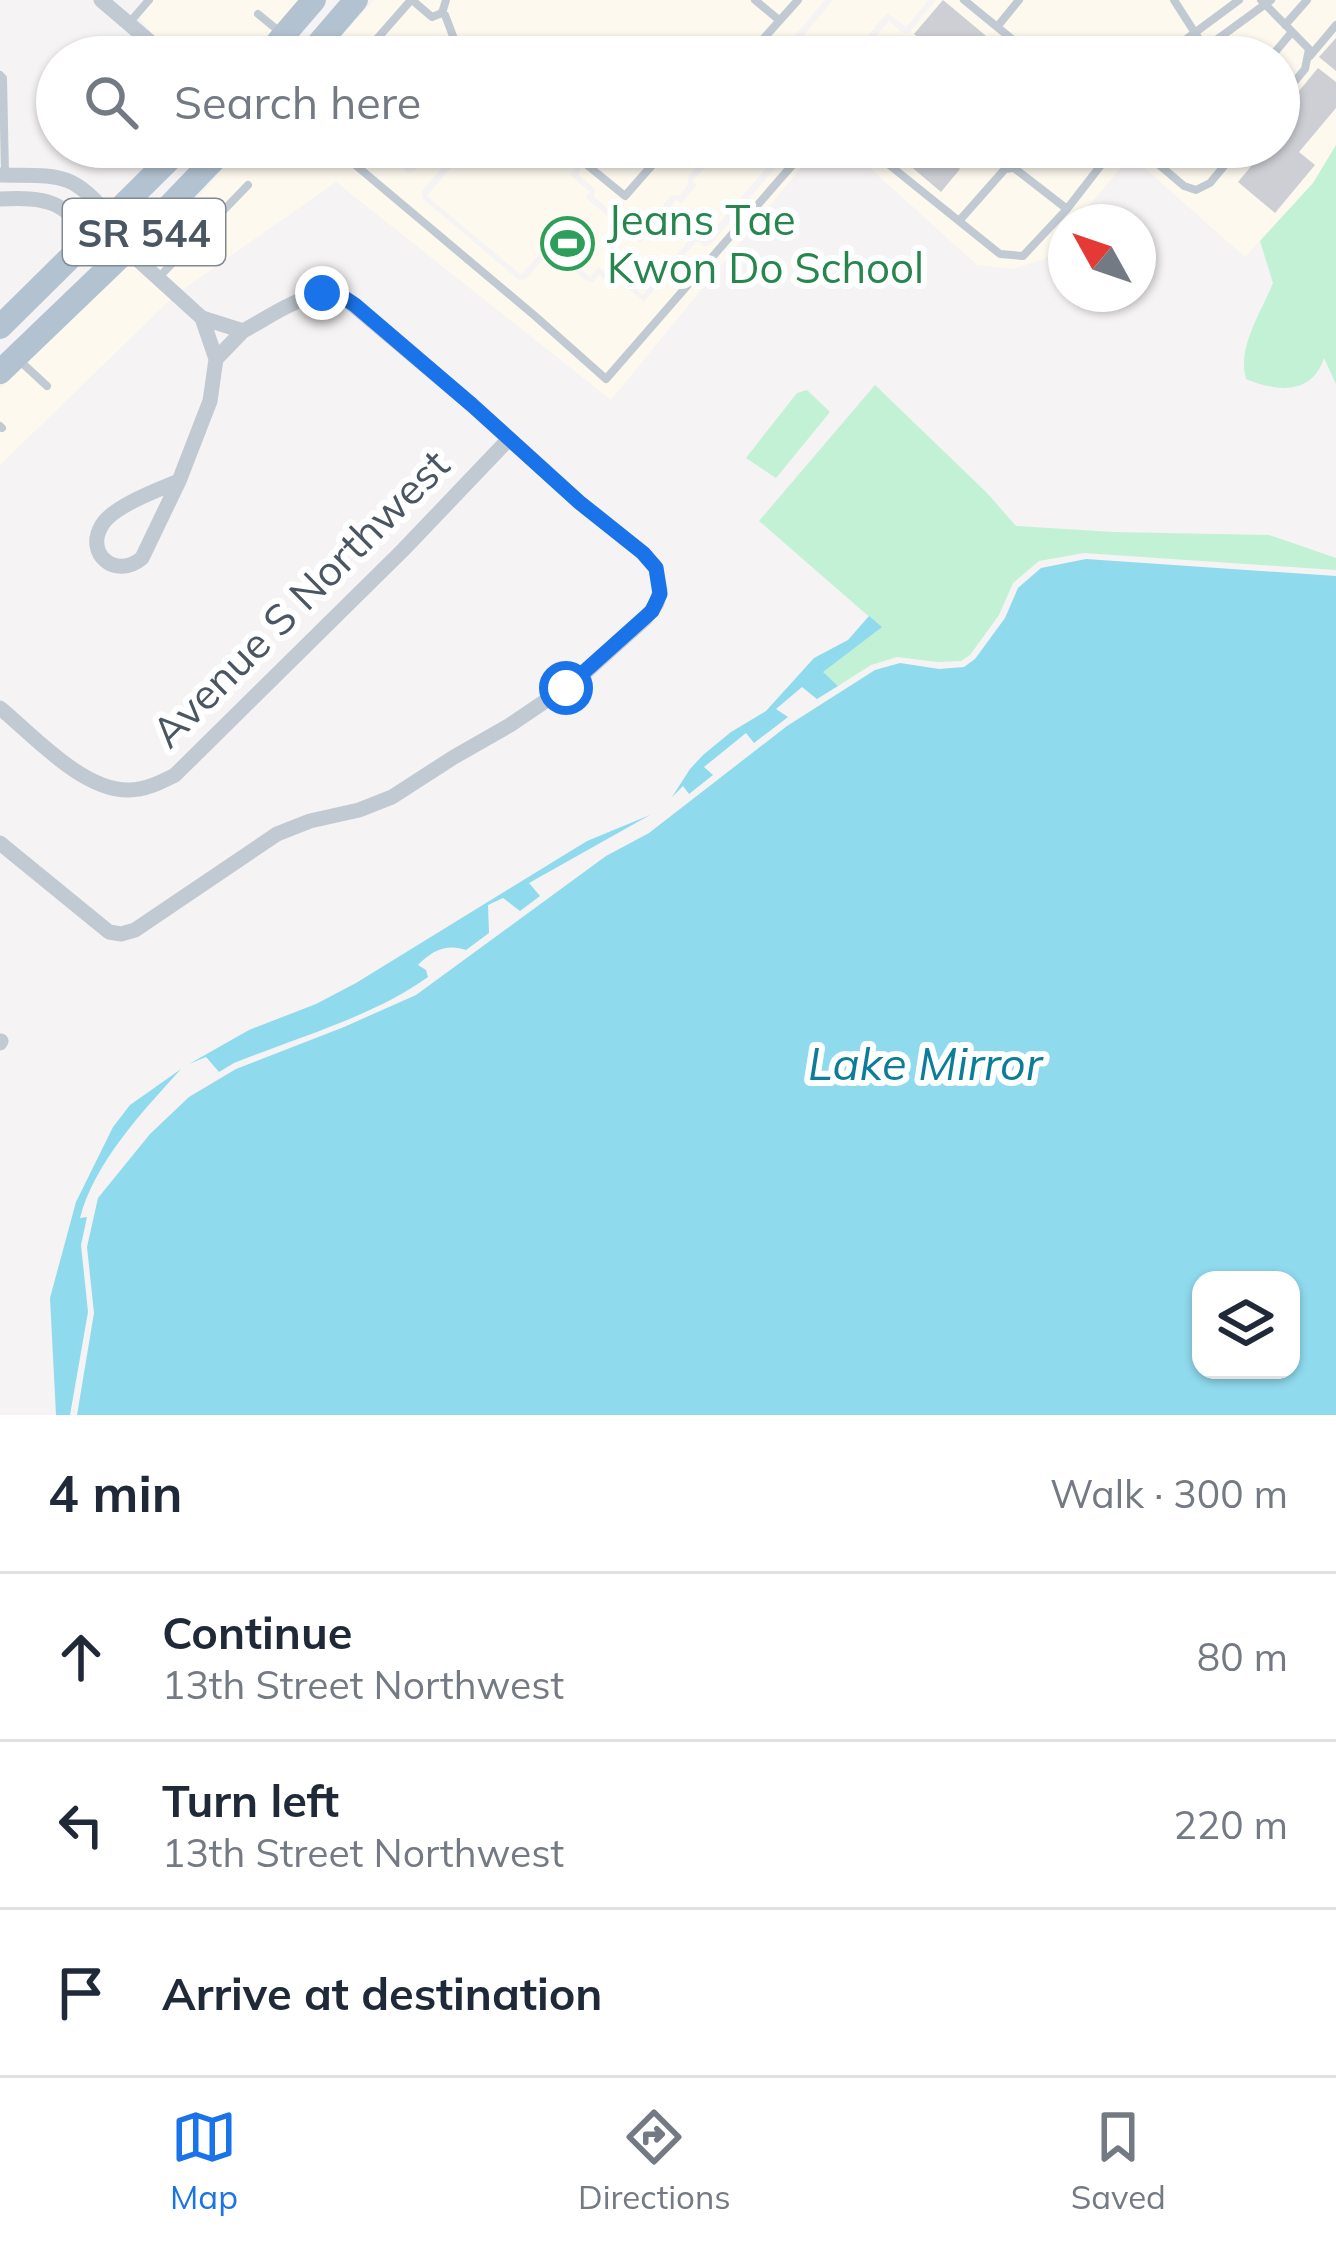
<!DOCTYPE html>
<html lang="en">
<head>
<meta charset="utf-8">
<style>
  body { margin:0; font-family:Mulish,sans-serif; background:#f2f2f3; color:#1f2937 }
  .controls { position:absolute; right:36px; bottom:36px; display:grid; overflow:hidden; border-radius:24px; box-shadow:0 3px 9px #0004 }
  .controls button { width:108px; height:108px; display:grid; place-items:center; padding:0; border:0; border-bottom:3px solid #e0e1e3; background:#fff; color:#1f2937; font:60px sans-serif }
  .compass { position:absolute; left:1048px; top:204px; width:108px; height:108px; border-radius:50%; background:#fff; box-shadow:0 3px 9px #0004; rotate:310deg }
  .stop { position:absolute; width:36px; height:36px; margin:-27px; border:9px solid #1a73e8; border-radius:50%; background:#fff }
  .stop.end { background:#1a73e8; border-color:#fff; box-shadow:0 3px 12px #0008 }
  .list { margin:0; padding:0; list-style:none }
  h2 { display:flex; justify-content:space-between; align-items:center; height:156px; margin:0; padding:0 48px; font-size:51px }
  h2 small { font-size:39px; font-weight:400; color:#747a83 }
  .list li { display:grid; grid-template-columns:78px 1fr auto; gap:36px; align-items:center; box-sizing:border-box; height:168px; padding:0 48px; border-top:3px solid #e0e1e3 }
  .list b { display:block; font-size:45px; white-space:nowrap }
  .list p { margin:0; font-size:39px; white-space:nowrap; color:#747a83 }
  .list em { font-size:39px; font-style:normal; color:#747a83 }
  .icon { flex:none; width:66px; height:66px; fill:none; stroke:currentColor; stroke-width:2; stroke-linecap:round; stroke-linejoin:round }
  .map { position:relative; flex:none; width:1336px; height:1415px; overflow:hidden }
  .search { position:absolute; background:#fff; box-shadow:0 3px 9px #0004; left:36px; right:36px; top:36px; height:132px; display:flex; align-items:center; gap:30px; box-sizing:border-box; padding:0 42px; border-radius:66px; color:#747a83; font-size:45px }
  .sheet { height:660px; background:#fff }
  nav { display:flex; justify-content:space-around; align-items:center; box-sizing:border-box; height:168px; border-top:3px solid #e0e1e3; background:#fff; font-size:33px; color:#747a83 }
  nav a { display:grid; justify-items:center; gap:6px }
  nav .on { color:#1a73e8 }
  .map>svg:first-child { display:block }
  .commercial { fill:#fdf9ef }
  .green { fill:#c3f1d5 }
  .water { fill:#90daee; fill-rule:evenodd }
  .building { fill:#cdcfd5 }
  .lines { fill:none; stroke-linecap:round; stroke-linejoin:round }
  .service { stroke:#c1cad2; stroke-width:8 }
  .minor { stroke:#c1cad2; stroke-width:15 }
  .primary { stroke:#b3c2d1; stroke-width:24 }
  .route { stroke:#1a73e8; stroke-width:15 }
  .labels { text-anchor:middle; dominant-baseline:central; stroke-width:12; stroke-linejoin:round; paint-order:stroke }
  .shield { fill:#fff; stroke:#808990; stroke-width:3 }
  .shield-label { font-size:39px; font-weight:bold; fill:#4a5661 }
  .leisure-label { font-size:42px; fill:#27864d; stroke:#fff; text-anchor:start }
  .street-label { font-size:42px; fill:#4a5661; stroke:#fff }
  .water-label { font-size:45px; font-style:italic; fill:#0c7c9b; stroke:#fff }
</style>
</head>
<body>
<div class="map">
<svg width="1336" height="1415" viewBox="0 0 1336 1415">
  <rect width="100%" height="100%" fill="#f5f3f3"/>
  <path class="commercial" d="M 145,0 L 300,0 L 250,57 L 179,57 L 153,36 L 136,11 Z
    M 374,0 L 825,0 L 777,57 L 430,57 L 402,36 L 383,57 L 323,57 Z
    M 833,0 L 929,0 L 906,27 L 887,13 L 850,57 L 786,57 Z
    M 936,0 L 1336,0 L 1336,145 L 1313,183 L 1245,257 L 1131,156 L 1075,222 L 1066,222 L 1066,233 L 1045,259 L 1012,269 L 977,265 L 848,148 L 813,153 L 611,400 L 336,182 L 182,290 L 141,253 L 193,203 L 243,147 L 377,147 L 409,173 L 414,171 L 435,147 L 451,147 L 456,151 L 422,191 L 422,198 L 519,280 L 526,279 L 558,242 L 576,257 L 571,267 L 586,281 L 593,282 L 599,275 L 606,280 L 613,277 L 644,301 L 697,241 L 705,246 L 711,244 L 777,166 L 778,160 L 772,154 L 778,147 L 1279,147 L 1279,57 L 859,57 L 889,21 L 903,33 L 909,33 Z
    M 460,147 L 553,147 L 576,167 L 570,175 L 590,192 L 586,198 L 640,243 L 676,200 L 682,203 L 697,185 L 693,181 L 716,154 L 721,157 L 729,147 L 769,147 L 764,154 L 772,161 L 705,240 L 695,233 L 643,295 L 616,272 L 629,257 L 625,253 L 607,274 L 598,267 L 590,277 L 577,266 L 584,257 L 557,234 L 521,275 L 427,196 L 464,152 Z
    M 562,147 L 721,147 L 711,150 L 688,177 L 688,184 L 680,195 L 671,196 L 639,234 L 594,197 L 595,189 L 578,174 L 582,165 Z
    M 131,263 L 171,299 L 0,465 L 0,388 Z"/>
  <path class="green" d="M 1336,145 L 1336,384 L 1324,358 C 1312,395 1277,392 1246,379 C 1237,347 1261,313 1273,283 L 1260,241 L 1313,183 Z
    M 875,385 L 987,493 L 1016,526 L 1113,532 L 1269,535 L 1336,558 L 1336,570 L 1084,553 L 1039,561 L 1013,583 L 999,615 L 970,655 L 961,661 L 938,662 L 897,657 L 871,665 L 838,686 L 822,672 L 881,627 L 759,521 Z
    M 807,390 L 830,412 L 776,478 L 746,458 L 797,393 Z"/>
  <path class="water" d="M 1086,559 L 1336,576 L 1336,1415 L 77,1415 L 94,1313 L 87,1247 L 98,1198 L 150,1134 L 189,1097 L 236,1069 L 344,1027 L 416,995 L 606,856 L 649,833 L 787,726 L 875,670 L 900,663 L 939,669 L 964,667 L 975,659 L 1005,618 L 1018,588 L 1041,568 ZM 1291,1280 L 1291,1370 L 1201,1370 L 1201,1280 Z
    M 869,616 L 882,627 L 823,672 L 838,686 L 817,699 L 802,687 L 776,709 L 788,717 L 754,743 L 746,733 L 704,767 L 713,775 L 689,794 L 683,786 L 672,797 L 690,769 L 703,755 L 731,732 L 766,711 L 814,658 L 848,640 Z
    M 650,815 L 529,883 L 540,896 L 520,911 L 503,898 L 488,905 L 489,933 L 466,950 C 447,943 431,951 418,965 L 426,970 L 428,977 C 376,1015 294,1039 234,1063 L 219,1072 L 206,1057 L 189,1064 L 249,1030 L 316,1004 L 356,983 L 587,841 Z
    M 181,1069 C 143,1111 94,1163 80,1218 L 87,1217 L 81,1245 L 88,1312 L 70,1415 L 56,1415 L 50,1298 L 76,1202 L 113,1127 L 130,1105 Z"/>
  <path class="building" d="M 943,0 L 991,40 L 1011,57 L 920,57 L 929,46 L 914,34 Z
    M 1336,38 L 1336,71 L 1319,57 Z
    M 1318,68 L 1336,82 L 1336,108 L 1299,152 L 1315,165 L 1275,213 L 1238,182 L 1267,147 L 1279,147 L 1279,115 Z
    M 888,147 L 980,147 L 973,156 L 966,151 L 955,165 L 960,169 L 941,192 Z
    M 1031,147 L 1095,147 L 1081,164 L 1061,147 L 1048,162 Z"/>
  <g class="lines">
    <path class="service" d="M 412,0 L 432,17 L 442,13
      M 446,0 L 442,13 L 445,15 L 461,57
      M 755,0 L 779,20
      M 964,0 L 1034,57
      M 1174,0 L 1204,47
      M 1261,0 L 1309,49 L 1305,69 L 1279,100
      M 258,14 L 280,32
      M 130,22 L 149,0
      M 1285,25 L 1307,0
      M 997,27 L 1019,0
      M 1310,56 L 1336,25
      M 361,57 L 411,0
      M 747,57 L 798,0
      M 877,57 L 883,49 L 893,57
      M 1162,57 L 1239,0
      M 1193,57 L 1271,0
      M 1271,57 L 1291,33
      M 0,75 L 3,78 L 5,174
      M 334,147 L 535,316 L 606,379 L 808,147
      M 565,147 L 625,196 L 668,147
      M 867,147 L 1000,254 L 1023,256 L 1067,209 L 1115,147
      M 1138,147 L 1184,186 L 1196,190 L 1210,183 L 1240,147
      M 959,221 L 1005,169 L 1014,168 L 1067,209
      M 159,277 L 248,185
      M 21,362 L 47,386
      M 0,426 L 2,428"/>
    <path class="minor" d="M 101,0 L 168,57
      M 0,175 C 59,176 71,170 111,218
      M 0,199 C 46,197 64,200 91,239
      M 202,318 L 216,359
      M 179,481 C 158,490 113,506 102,525 C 84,554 116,580 142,558 L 179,481 L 210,401 L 216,359 L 243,331
      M 0,708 C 34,736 83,791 129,790 C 146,790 161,782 175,775 L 403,550 L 509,439
      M 0,843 L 109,932 L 121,934 L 135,930 L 277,834 L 310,821 L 359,810 L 392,797 L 454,757 L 510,725 L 578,679 L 645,619 L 657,603 L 660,590 L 656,568 L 643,553 L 579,502 L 472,405 L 346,299 C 309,285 276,314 243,331 L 202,318 L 127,250
      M 0,1043 L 1,1041"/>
    <path class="primary" d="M 265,57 L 314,0
      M 307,57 L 356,0
      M 0,327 L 182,147
      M 0,372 L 127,250 L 226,147"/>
  </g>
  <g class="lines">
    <path class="route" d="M 322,293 L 346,299 L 355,305 L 472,405 L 579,502 L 643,553 L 656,568 L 660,594 L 652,611 L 566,688"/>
  </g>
  <defs>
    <symbol id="stadium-ring" viewBox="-11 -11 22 22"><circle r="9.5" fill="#fff" stroke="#2e9e5b" stroke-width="1.5"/><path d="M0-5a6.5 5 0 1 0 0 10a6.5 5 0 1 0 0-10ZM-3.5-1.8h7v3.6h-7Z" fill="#2e9e5b"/></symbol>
  </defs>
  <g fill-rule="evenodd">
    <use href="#stadium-ring" x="538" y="214" width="59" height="59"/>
  </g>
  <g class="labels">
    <rect class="shield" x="63" y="199" width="162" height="66" rx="9"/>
    <g class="shield-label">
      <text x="144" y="232">SR 544</text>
    </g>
    <g class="leisure-label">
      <text x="607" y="219">Jeans Tae<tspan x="607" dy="48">Kwon Do School</tspan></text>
    </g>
    <g class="street-label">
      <text transform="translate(300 598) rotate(-45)">Avenue S Northwest</text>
    </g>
    <g class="water-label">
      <text x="925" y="1063">Lake Mirror</text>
    </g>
  </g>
</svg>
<div class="controls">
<button><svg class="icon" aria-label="layers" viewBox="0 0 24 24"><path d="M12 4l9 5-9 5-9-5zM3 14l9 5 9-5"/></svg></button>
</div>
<svg class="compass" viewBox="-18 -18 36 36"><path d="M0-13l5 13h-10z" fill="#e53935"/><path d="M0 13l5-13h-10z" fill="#747a83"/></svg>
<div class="stop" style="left:566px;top:688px"></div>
<div class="stop end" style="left:322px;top:293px"></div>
<div class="search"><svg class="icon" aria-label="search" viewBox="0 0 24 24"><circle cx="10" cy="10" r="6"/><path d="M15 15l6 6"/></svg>Search here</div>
</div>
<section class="sheet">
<h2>4 min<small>Walk · 300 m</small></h2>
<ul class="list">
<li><svg class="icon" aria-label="ahead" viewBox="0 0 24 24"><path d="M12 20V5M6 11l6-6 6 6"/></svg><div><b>Continue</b><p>13th Street Northwest</p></div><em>80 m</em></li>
<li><svg class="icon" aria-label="left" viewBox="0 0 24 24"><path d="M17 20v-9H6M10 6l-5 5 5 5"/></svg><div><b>Turn left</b><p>13th Street Northwest</p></div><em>220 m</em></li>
<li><svg class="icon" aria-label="arrive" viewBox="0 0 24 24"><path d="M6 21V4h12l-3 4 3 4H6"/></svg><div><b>Arrive at destination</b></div></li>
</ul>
</section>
<nav>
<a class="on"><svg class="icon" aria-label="map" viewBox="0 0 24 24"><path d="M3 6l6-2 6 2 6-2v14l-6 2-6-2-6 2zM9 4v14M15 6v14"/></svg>Map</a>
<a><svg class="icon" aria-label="directions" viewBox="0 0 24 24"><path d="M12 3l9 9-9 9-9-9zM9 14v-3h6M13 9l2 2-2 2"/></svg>Directions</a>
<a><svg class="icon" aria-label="saved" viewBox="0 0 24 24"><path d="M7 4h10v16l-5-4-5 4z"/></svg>Saved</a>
</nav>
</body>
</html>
